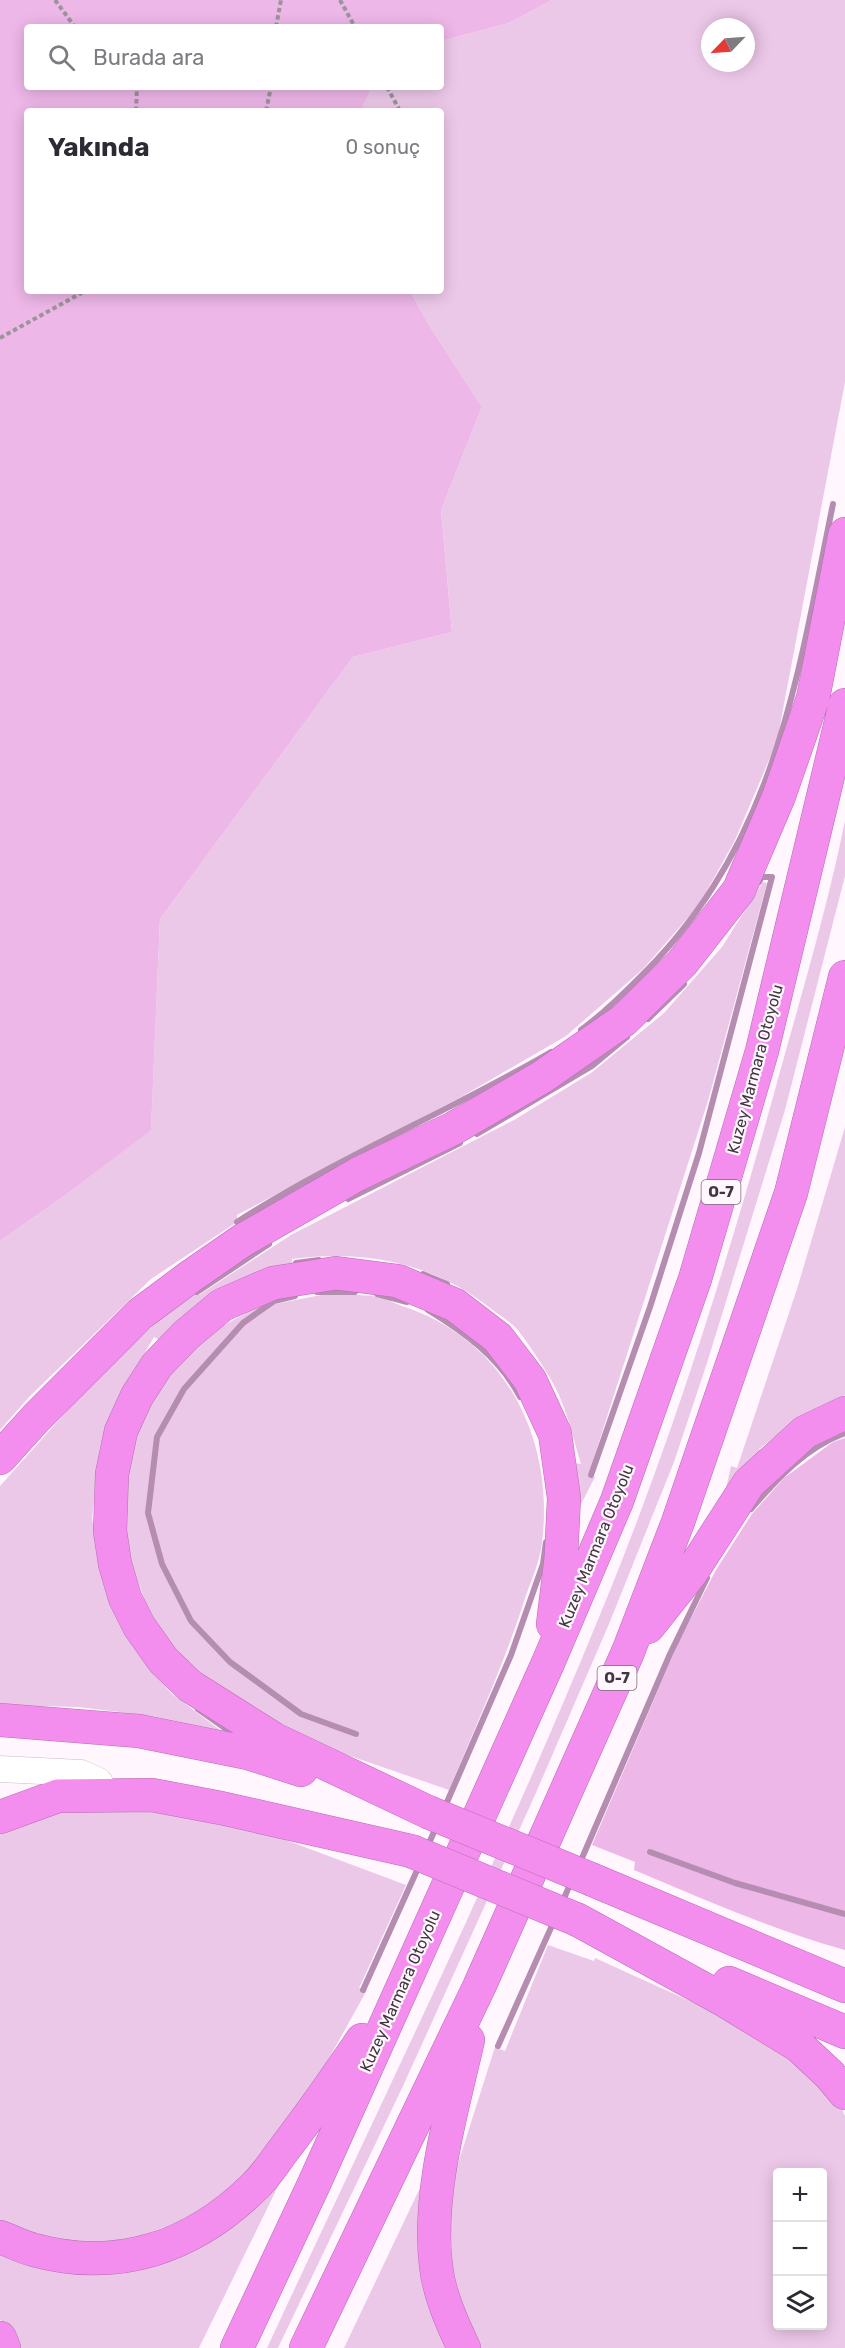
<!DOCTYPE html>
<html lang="tr">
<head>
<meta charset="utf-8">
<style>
  body { margin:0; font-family:Rubik,sans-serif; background:#f7f7f7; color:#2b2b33 }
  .controls { position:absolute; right:18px; bottom:18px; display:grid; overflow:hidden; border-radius:6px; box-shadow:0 3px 15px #0003 }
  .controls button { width:54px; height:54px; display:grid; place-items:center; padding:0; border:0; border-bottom:2px solid #e1e1e2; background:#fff; color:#2b2b33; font:30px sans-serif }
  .compass { position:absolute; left:701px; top:18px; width:54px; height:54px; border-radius:50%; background:#fff; box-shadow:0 3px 15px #0003; rotate:245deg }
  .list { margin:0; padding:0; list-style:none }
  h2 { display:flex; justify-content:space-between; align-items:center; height:78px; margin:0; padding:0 24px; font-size:26px }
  h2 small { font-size:20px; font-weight:400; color:#7c7c81 }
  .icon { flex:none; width:33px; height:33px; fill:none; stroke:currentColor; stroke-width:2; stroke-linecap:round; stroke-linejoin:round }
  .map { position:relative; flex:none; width:845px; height:2348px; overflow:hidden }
  .search { position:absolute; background:#fff; box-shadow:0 3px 15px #0003; left:24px; top:24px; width:420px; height:66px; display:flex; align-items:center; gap:15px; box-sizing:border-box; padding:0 21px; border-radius:6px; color:#7c7c81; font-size:22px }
  .panel { position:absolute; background:#fff; box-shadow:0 3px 15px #0003; left:24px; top:108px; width:420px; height:186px; border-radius:6px }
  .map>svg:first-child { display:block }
  .green { fill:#ecc8e8; fill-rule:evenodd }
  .forest { fill:#edb7e8 }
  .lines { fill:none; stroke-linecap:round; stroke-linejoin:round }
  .stream { stroke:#b48db1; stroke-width:6 }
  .minor-casing { stroke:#cabcc8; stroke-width:27 }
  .highway-casing { stroke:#b470b0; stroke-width:34 }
  .path { stroke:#9b949a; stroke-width:4; stroke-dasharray:4.5 3; stroke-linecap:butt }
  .minor { stroke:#fff; stroke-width:26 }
  .highway { stroke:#f38dee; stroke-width:33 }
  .highway-bridge-casing { stroke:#b470b0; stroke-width:34; stroke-linecap:butt }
  .highway-bridge { stroke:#f38dee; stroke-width:33 }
  .labels { text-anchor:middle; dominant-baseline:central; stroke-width:4.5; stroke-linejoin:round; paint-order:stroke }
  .shield { fill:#fff6fe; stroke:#787278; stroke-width:1.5 }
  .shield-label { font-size:15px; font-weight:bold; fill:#3e393e }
  .street-label { font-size:16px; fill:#3e393e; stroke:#fff6fe }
</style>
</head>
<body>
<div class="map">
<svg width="845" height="2348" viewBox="0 0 845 2348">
  <rect width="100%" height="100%" fill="#fff6fe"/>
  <path class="green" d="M 552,0 L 845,0 L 845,382 L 777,741 L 735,840 L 699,905 L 643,969 L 566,1036 L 461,1097 L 237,1215 L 237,1222 L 151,1279 L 30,1396 L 0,1430 L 0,1241 L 71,1191 L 151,1129 L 160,919 L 353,657 L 452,632 L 441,510 L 482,407 L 429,325 L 410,291 L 441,291 L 441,111 L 361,111 L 372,87 L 441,87 L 441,41 L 509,23 ZM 710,27 L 746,27 L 746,63 L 710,63 Z
    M 845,821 L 845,876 L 785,1110 L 707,1363 L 674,1462 L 609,1624 L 535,1795 L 403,2086 L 278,2348 L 267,2348 C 379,2107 496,1868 597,1622 C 672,1442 730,1255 781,1068 C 804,986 828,904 845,821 Z
    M 763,882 L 767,883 L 708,1101 L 589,1473 L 595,1477 L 578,1510 L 574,1463 L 581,1464 C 573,1438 567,1409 554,1385 C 546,1370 527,1341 516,1328 C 510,1322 501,1316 494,1311 C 435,1263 366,1249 292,1259 L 292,1266 L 160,1340 L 154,1337 L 120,1395 L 100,1449 L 92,1518 L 103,1582 L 122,1624 L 145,1662 L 171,1693 L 220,1730 L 152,1716 L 78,1707 L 0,1705 L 0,1486 L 101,1373 L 195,1288 L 199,1295 L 291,1235 L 514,1120 L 591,1073 L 664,1013 L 722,947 Z
    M 845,1127 L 845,1395 L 798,1419 L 759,1449 L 764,1456 L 725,1493 L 731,1466 L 737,1468 L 797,1289 Z
    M 321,1295 C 338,1295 355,1294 372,1296 C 382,1297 392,1302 402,1306 C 505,1339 555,1439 542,1543 C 540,1560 532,1579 526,1595 C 505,1662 476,1725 449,1790 L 330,1749 L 254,1713 L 194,1672 L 164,1638 L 145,1601 L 128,1554 L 125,1491 L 135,1435 L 163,1377 L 219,1328 L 273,1298 L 275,1304 Z
    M 159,1804 L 259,1830 L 406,1885 L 359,1988 L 367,1990 L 317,2080 L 273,2144 L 226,2195 L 178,2222 L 127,2241 L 62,2243 L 0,2222 L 0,1830 L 52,1811 Z
    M 548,1945 L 594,1961 L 595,1958 L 725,2017 L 802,2068 L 842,2109 L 845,2116 L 845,2348 L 481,2348 L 464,2314 L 453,2268 L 450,2215 L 455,2173 L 495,2047 L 505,2051 ZM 778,2172 L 822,2172 L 822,2326 L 778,2326 Z
    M 428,2171 L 449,2348 L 344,2348 Z
    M 283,2176 L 199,2348 L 17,2348 L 0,2319 L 0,2252 L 114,2272 Z"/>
  <path class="forest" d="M 0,0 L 552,0 L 509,23 L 441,41 L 441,27 L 27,27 L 27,87 L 372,87 L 361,111 L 27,111 L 27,291 L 410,291 L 429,325 L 482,407 L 441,510 L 452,632 L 353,657 L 160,919 L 151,1130 L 71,1191 L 0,1241 Z
    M 845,1438 L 845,1950 C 773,1930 703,1899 634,1870 L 635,1862 L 592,1845 L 678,1643 L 716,1570 L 752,1514 L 784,1478 L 833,1442 Z"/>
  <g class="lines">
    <path class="stream" d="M 648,1019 L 684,984
      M 581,1030 C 600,1016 618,999 635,982 C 775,848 796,684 833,504
      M 477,1134 L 592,1066 L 627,1037
      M 348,1199 L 460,1143
      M 237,1222 C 337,1158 448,1112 551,1052
      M 296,1263 L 319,1260
      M 423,1274 L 447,1284
      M 197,1292 L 269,1244
      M 317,1292 L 355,1292
      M 377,1294 L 407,1302
      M 295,1296 L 274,1301 L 243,1323 L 184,1389 L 157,1437 L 148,1513 L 162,1564 L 191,1621 L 230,1662 L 301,1714 L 356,1734
      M 428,1310 C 464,1332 500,1358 520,1397
      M 591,1475 L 650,1307 L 699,1153 L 772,877 L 762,877 L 759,882
      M 751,1509 C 777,1479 806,1447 845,1433
      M 198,1709 L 229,1731
      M 444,1809 L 511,1655 L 543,1564 L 546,1542
      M 427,1848 L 436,1827
      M 650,1852 L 735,1883 L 845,1914
      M 579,1865 L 670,1654 L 707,1578
      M 562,1903 L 571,1882
      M 363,1990 L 419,1866
      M 498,2046 L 554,1921"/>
    <defs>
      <path id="minor" d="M 0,1769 L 81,1773 L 99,1781 L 107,1795"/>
      <path id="highway" d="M 0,1458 L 36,1418 L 140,1314 L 191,1276 L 243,1240 L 358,1174 L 454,1128 L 542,1077 L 624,1020 L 682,963 L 739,890 L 779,796 L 813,698 L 845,534
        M 648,1627 L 691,1573 L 749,1483 L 805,1432 L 845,1413
        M 0,1720 L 139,1731 L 248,1753 L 301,1770
        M 428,1812 L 274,1739 L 190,1686 L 163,1660 L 139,1626 L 125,1598 L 115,1564 L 110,1531 L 112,1474 L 121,1431 L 137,1396 L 157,1365 L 186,1335 L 222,1305 L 273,1283 L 336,1273 L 398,1281 L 455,1305 L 498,1338 L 530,1380 L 555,1434 L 564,1498 L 561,1558 L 553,1624
        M 0,1817 L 58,1796 L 152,1795 L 221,1808 L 411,1851
        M 593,1880 L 845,1986
        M 578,1920 L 722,1999 L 799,2046 L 830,2075 L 845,2093
        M 729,1983 L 845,2032
        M 0,2237 C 11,2241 22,2247 34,2250 C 118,2273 193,2247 254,2187 C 266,2176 275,2161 285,2148 C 312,2113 337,2077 362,2040
        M 0,2338 L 4,2348
        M 237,2348 L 314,2184 L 548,1663 L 617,1501 L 695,1279 L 762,1051 L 845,705
        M 306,2348 L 479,1987 L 628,1652 L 678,1522 L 791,1193 L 845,977
        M 464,2348 C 452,2323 439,2294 436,2266 C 427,2193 452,2111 468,2040"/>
    </defs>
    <use href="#minor" class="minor-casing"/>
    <use href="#highway" class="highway-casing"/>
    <path class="path" d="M 55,0 L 75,27
      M 340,0 L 355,27
      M 276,27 L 281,0
      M 387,87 L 400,111
      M 136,111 L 137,87
      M 266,111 L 271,87
      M 0,338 L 85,291"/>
    <use href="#minor" class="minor"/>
    <use href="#highway" class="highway"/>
    <defs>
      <path id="highway-bridge" d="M 428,1812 L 593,1880
        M 411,1851 L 578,1920"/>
    </defs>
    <use href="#highway-bridge" class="highway-bridge-casing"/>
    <use href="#highway-bridge" class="highway-bridge"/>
  </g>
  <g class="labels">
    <g class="shield">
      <rect x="701.5" y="1180" width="39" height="24" rx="4.5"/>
      <rect x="597.5" y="1666" width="39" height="24" rx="4.5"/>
    </g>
    <g class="shield-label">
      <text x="721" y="1192">O-7</text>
      <text x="617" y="1678">O-7</text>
    </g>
    <g class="street-label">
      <text transform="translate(755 1069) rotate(-75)">Kuzey Marmara Otoyolu</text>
      <text transform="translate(596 1546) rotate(-68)">Kuzey Marmara Otoyolu</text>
      <text transform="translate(400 1991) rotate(-66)">Kuzey Marmara Otoyolu</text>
    </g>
  </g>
</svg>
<div class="controls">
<button>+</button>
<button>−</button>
<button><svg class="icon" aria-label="layers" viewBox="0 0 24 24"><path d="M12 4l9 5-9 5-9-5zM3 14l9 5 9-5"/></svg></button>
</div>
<svg class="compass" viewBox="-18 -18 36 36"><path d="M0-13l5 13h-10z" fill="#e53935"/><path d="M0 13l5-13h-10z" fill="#7c7c81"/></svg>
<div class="search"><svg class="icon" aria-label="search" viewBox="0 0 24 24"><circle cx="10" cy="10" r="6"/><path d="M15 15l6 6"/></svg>Burada ara</div>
<section class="panel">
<h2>Yakında<small>0 sonuç</small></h2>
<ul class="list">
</ul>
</section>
</div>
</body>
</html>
